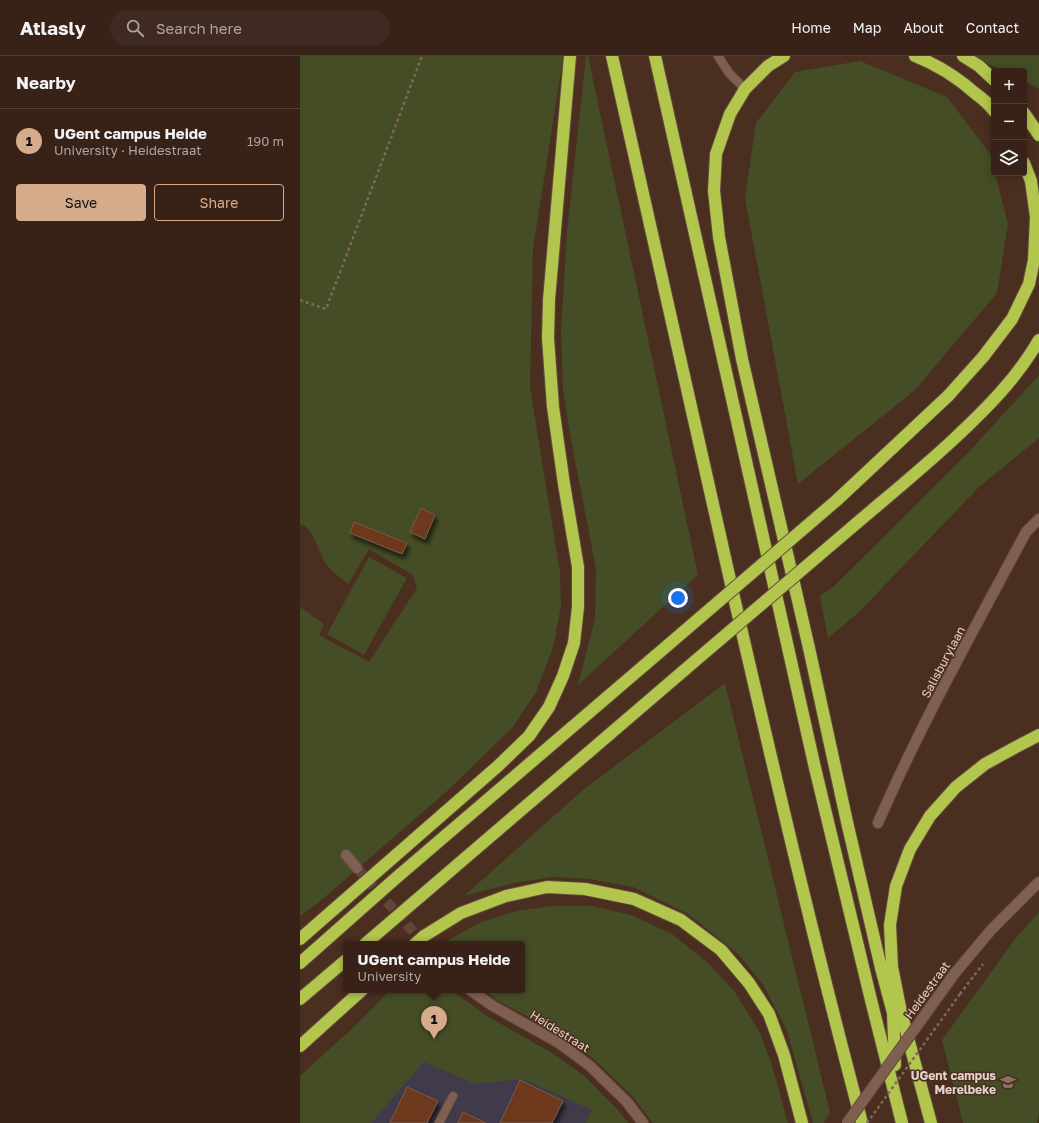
<!DOCTYPE html>
<html lang="en">
<head>
<meta charset="utf-8">
<style>
  body { margin:0; font-family:"Golos Text",sans-serif; background:#3f2a21; color:#f1f3f6 }
  .controls { position:absolute; right:12px; top:12px; display:grid; overflow:hidden; border-radius:4px; box-shadow:0 2px 10px #0003 }
  .controls button { width:36px; height:36px; display:grid; place-items:center; padding:0; border:0; border-bottom:1px solid #523f37; background:#382218; color:#f1f3f6; font:20px sans-serif }
  .you { position:absolute; left:378px; top:542px; width:14px; height:14px; margin:-10px; border:3px solid #fff; border-radius:50%; background:#1a73e8; box-shadow:0 0 0 6px #1a73e833 }
  .badge { display:grid; place-items:center; width:26px; height:26px; border-radius:50%; background:#d6ab8b; color:#111; font-size:13px; font-weight:700 }
  .pin { position:absolute; translate:-50% -33px; filter:drop-shadow(0 1px 2px #0008) }
  .pin::after { content:''; position:absolute; top:21px; width:14px; height:12px; background:inherit; clip-path:polygon(0 0,100% 0,50% 100%) }
  .popup { position:absolute; left:43px; top:885px; width:182px; height:52px; box-sizing:border-box; display:grid; place-content:center; border-radius:4px; background:#382218; filter:drop-shadow(0 1px 3px #0005); font-size:13px; white-space:nowrap; color:#aba4a2 }
  .popup b { font-size:15px; color:#f1f3f6 }
  .popup::after { content:''; position:absolute; left:50%; top:100%; margin-left:-8px; border:8px solid transparent; border-top-color:#382218 }
  .list { margin:0; padding:0; list-style:none }
  h2 { display:flex; justify-content:space-between; align-items:center; height:52px; margin:0; padding:0 16px; font-size:17px }
  h2 small { font-size:13px; font-weight:400; color:#aba4a2 }
  .list li { display:grid; grid-template-columns:26px 1fr auto; gap:12px; align-items:center; box-sizing:border-box; height:64px; padding:0 16px; border-top:1px solid #523f37 }
  .list b { display:block; font-size:15px; white-space:nowrap }
  .list p { margin:0; font-size:13px; white-space:nowrap; color:#aba4a2 }
  .list em { font-size:13px; font-style:normal; color:#aba4a2 }
  .actions { display:flex; gap:8px; padding:12px 16px }
  .actions a { flex:1; padding:9px 0; border:1px solid #d6ab8b; border-radius:4px; text-align:center; font-size:14px; color:#d6ab8b }
  .actions .main { background:#d6ab8b; color:#111 }
  .icon { flex:none; width:22px; height:22px; fill:none; stroke:currentColor; stroke-width:2; stroke-linecap:round; stroke-linejoin:round }
  .map { position:relative; flex:none; width:739px; height:1067px; overflow:hidden }
  header { display:flex; align-items:center; gap:24px; box-sizing:border-box; height:56px; padding:0 20px; background:#382218; border-bottom:1px solid #523f37 }
  header strong { font-size:19px }
  nav { display:flex; gap:22px; margin-inline-start:auto; font-size:14px }
  .search { width:280px; height:36px; background:#3f2a21; display:flex; align-items:center; gap:10px; box-sizing:border-box; padding:0 14px; border-radius:22px; color:#aba4a2; font-size:15px }
  main { display:flex }
  aside { flex:1; background:#382218 }
  .map>svg:first-child { display:block }
  .education { fill:#403a4b }
  .green { fill:#444d25 }
  .building { fill:#6d391b; stroke:#795a4a; filter:url(#shadow) }
  .lines { fill:none; stroke-linecap:round; stroke-linejoin:round }
  .minor-tunnel { stroke:#614739; stroke-width:10; stroke-dasharray:10 5; stroke-linecap:butt }
  .service-casing { stroke:#624a3e; stroke-width:10 }
  .minor-casing { stroke:#624a3e; stroke-width:12 }
  .secondary-casing { stroke:#624a3e; stroke-width:12 }
  .motorway-casing { stroke:#624a3e; stroke-width:14 }
  .path { stroke:#81685c; stroke-width:2.5; stroke-dasharray:3 3; stroke-linecap:butt }
  .service { stroke:#7f6050; stroke-width:8 }
  .minor { stroke:#7f6050; stroke-width:10 }
  .secondary { stroke:#7f6050; stroke-width:10 }
  .motorway { stroke:#b2c54c; stroke-width:12 }
  .secondary-bridge-casing { stroke:#624a3e; stroke-width:12; stroke-linecap:butt }
  .motorway-bridge-casing { stroke:#624a3e; stroke-width:14; stroke-linecap:butt }
  .path-bridge { stroke:#81685c; stroke-width:2.5; stroke-dasharray:3 3; stroke-linecap:butt }
  .secondary-bridge { stroke:#7f6050; stroke-width:10 }
  .motorway-bridge { stroke:#b2c54c; stroke-width:12 }
  .labels { text-anchor:middle; dominant-baseline:central; stroke-width:3; stroke-linejoin:round; paint-order:stroke }
  .street-label { font-size:12px; fill:#e5d2c9; stroke:#4a2e20 }
  .poi-label { font-size:12px; font-weight:bold; fill:#e5d2c9; stroke:#4a2e20; text-anchor:end }
</style>
</head>
<body>
<header>
<strong>Atlasly</strong>
<div class="search"><svg class="icon" aria-label="search" viewBox="0 0 24 24"><circle cx="10" cy="10" r="6"/><path d="M15 15l6 6"/></svg>Search here</div>
<nav><a>Home</a><a>Map</a><a>About</a><a>Contact</a></nav>
</header>
<main>
<aside>
<h2>Nearby<small></small></h2>
<ul class="list">
<li><span class="badge">1</span><div><b>UGent campus Heide</b><p>University · Heidestraat</p></div><em>190 m</em></li>
</ul>
<div class="actions"><a class="main">Save</a><a>Share</a></div>
</aside>
<div class="map">
<svg width="739" height="1067" viewBox="0 0 739 1067">
  <defs>
    <filter id="shadow"><feDropShadow dx="2.5" dy="4.5" stdDeviation="2" flood-color="#0009"/></filter>
  </defs>
  <rect width="100%" height="100%" fill="#4a2e20"/>
  <path class="education" d="M 90,934 L 151,934 L 187,960 L 252,997 L 283,1019 L 318,1054 L 328,1067 L 0,1067 L 0,1020 L 56,969 Z"/>
  <path class="green" d="M 0,0 L 263,0 L 262,9 L 233,193 L 230,331 L 260,516 L 261,550 L 253,592 L 236,636 L 213,671 L 146,736 L 18,847 L 0,860 L 0,551 L 24,568 L 19,579 L 69,606 L 117,532 L 113,519 L 69,493 L 48,528 C 41,522 32,516 27,509 C 19,499 14,471 0,468 Z
    M 286,0 L 288,0 L 398,519 L 278,629 L 295,563 L 296,513 L 269,373 L 263,334 L 261,273 L 267,176 Z
    M 672,0 L 739,0 L 739,33 L 724,25 L 724,15 L 703,15 Z
    M 560,5 L 647,41 L 691,99 L 694,112 L 694,117 L 695,117 L 708,168 L 697,237 L 615,334 L 498,428 L 445,142 L 456,67 L 495,16 Z
    M 739,319 L 739,382 L 679,431 L 559,556 L 528,582 L 520,540 L 534,530 L 666,399 Z
    M 69,501 L 107,522 L 64,599 L 27,578 Z
    M 425,627 L 530,1056 L 524,1067 L 513,1067 L 487,975 L 464,930 L 438,898 L 388,858 L 333,831 L 288,823 L 253,821 L 214,827 L 164,840 L 283,734 Z
    M 252,850 L 292,850 L 331,859 L 372,878 L 408,907 L 435,936 L 460,977 L 472,1009 L 488,1067 L 353,1067 L 333,1041 L 295,1004 L 263,980 L 197,944 L 184,934 L 222,934 L 222,888 L 142,888 L 179,867 L 216,855 Z
    M 739,856 L 739,1055 L 737,1067 L 663,1067 L 642,984 L 715,883 Z
    M 90,934 L 151,934 L 187,960 L 252,997 L 283,1019 L 318,1054 L 328,1067 L 286,1067 L 292,1054 L 223,1023 L 175,1028 L 124,1006 L 71,1067 L 0,1067 L 0,1020 L 56,969 Z"/>
  <path class="building" d="M 121,452 L 135,459 L 125,483 L 110,476 Z
    M 54,466 L 107,487 L 102,498 L 50,477 Z
    M 220,1024 L 263,1045 L 252,1067 L 200,1067 Z
    M 107,1031 L 138,1045 L 127,1067 L 90,1067 Z
    M 163,1056 L 186,1067 L 158,1067 Z"/>
  <g class="lines">
    <path class="minor-tunnel" d="M 57,812 L 124,888"/>
    <defs>
      <path id="service" d="M 418,0 L 429,17 L 445,33
        M 139,1067 L 153,1040"/>
      <path id="minor" d="M 578,767 C 621,667 675,572 726,476 L 739,463
        M 46,799 L 57,812
        M 170,934 L 193,950 L 259,987 L 290,1010 L 327,1046 L 343,1067"/>
      <path id="secondary" d="M 655,917 L 691,874 L 739,826"/>
      <path id="motorway" d="M 312,0 C 352,179 392,358 433,537 C 474,715 515,891 562,1067
        M 355,0 L 515,712 L 571,944 L 602,1067
        M 484,0 L 468,10 L 445,33 L 430,58 L 416,98 L 414,135 L 419,181 L 442,303 L 509,592 L 547,766 L 581,912 L 593,957 L 595,1009
        M 615,0 C 638,9 658,22 676,38 C 683,43 689,48 694,55
        M 663,0 L 679,10 L 694,24
        M 724,57 L 739,79
        M 537,444 L 648,340 L 683,301 L 712,263 L 729,228 L 734,204 L 736,161 L 731,125 L 724,107
        M 551,472 C 586,442 622,413 655,382 C 687,352 717,322 739,284
        M 0,883 L 198,710 L 229,680 L 249,651 L 263,620 L 274,587 L 278,551 L 278,511 L 264,428 L 253,351 L 248,282 L 249,244 L 270,0
        M 65,888 L 395,605
        M 115,888 L 124,880 L 161,857 L 206,840 L 247,831 L 285,833 L 334,843 L 381,864 L 421,894 L 449,927 L 469,958 L 484,999 L 502,1067
        M 0,907 L 96,822 L 382,577
        M 0,943 L 46,904
        M 0,990 L 62,934
        M 631,1067 L 601,956 L 592,911 L 590,869 L 596,830 L 610,793 L 630,760 L 656,731 L 685,708 L 716,691 L 739,679"/>
    </defs>
    <use href="#service" class="service-casing"/>
    <use href="#minor" class="minor-casing"/>
    <use href="#secondary" class="secondary-casing"/>
    <use href="#motorway" class="motorway-casing"/>
    <path class="path" d="M 0,244 L 26,253 L 122,0
      M 660,938 L 683,908"/>
    <use href="#service" class="service"/>
    <use href="#minor" class="minor"/>
    <use href="#secondary" class="secondary"/>
    <use href="#motorway" class="motorway"/>
    <defs>
      <path id="secondary-bridge" d="M 547,1067 L 655,917"/>
      <path id="motorway-bridge" d="M 382,577 L 537,444
        M 395,605 L 551,472"/>
    </defs>
    <use href="#secondary-bridge" class="secondary-bridge-casing"/>
    <use href="#motorway-bridge" class="motorway-bridge-casing"/>
    <path class="path-bridge" d="M 567,1067 L 660,938"/>
    <use href="#secondary-bridge" class="secondary-bridge"/>
    <use href="#motorway-bridge" class="motorway-bridge"/>
  </g>
  <defs>
    <symbol id="university-bare" viewBox="-9 -9 18 18"><path d="M0-5L7-2L0 1L-7-2ZM-4 1L0 2.5L4 1V4Q0 6-4 4Z" fill="#8d6e63" stroke="#4a2e20" stroke-width="2.5" paint-order="stroke"/></symbol>
  </defs>
  <g fill-rule="evenodd">
    <use href="#university-bare" x="697" y="1015" width="22" height="22"/>
  </g>
  <g class="labels">
    <g class="street-label">
      <text transform="translate(643 606) rotate(-62)">Salisburylaan</text>
      <text transform="translate(627 934) rotate(-54)">Heidestraat</text>
      <text transform="translate(260 975) rotate(32)">Heidestraat</text>
    </g>
    <g class="poi-label">
      <text x="696" y="1019">UGent campus<tspan x="696" dy="14">Merelbeke</tspan></text>
    </g>
  </g>
</svg>
<div class="controls">
<button>+</button>
<button>−</button>
<button><svg class="icon" aria-label="layers" viewBox="0 0 24 24"><path d="M12 4l9 5-9 5-9-5zM3 14l9 5 9-5"/></svg></button>
</div>
<div class="you"></div>
<div class="pin badge" style="left:134px;top:983px">1</div>
<div class="popup"><b>UGent campus Heide</b>University</div>
</div>
</main>
</body>
</html>
